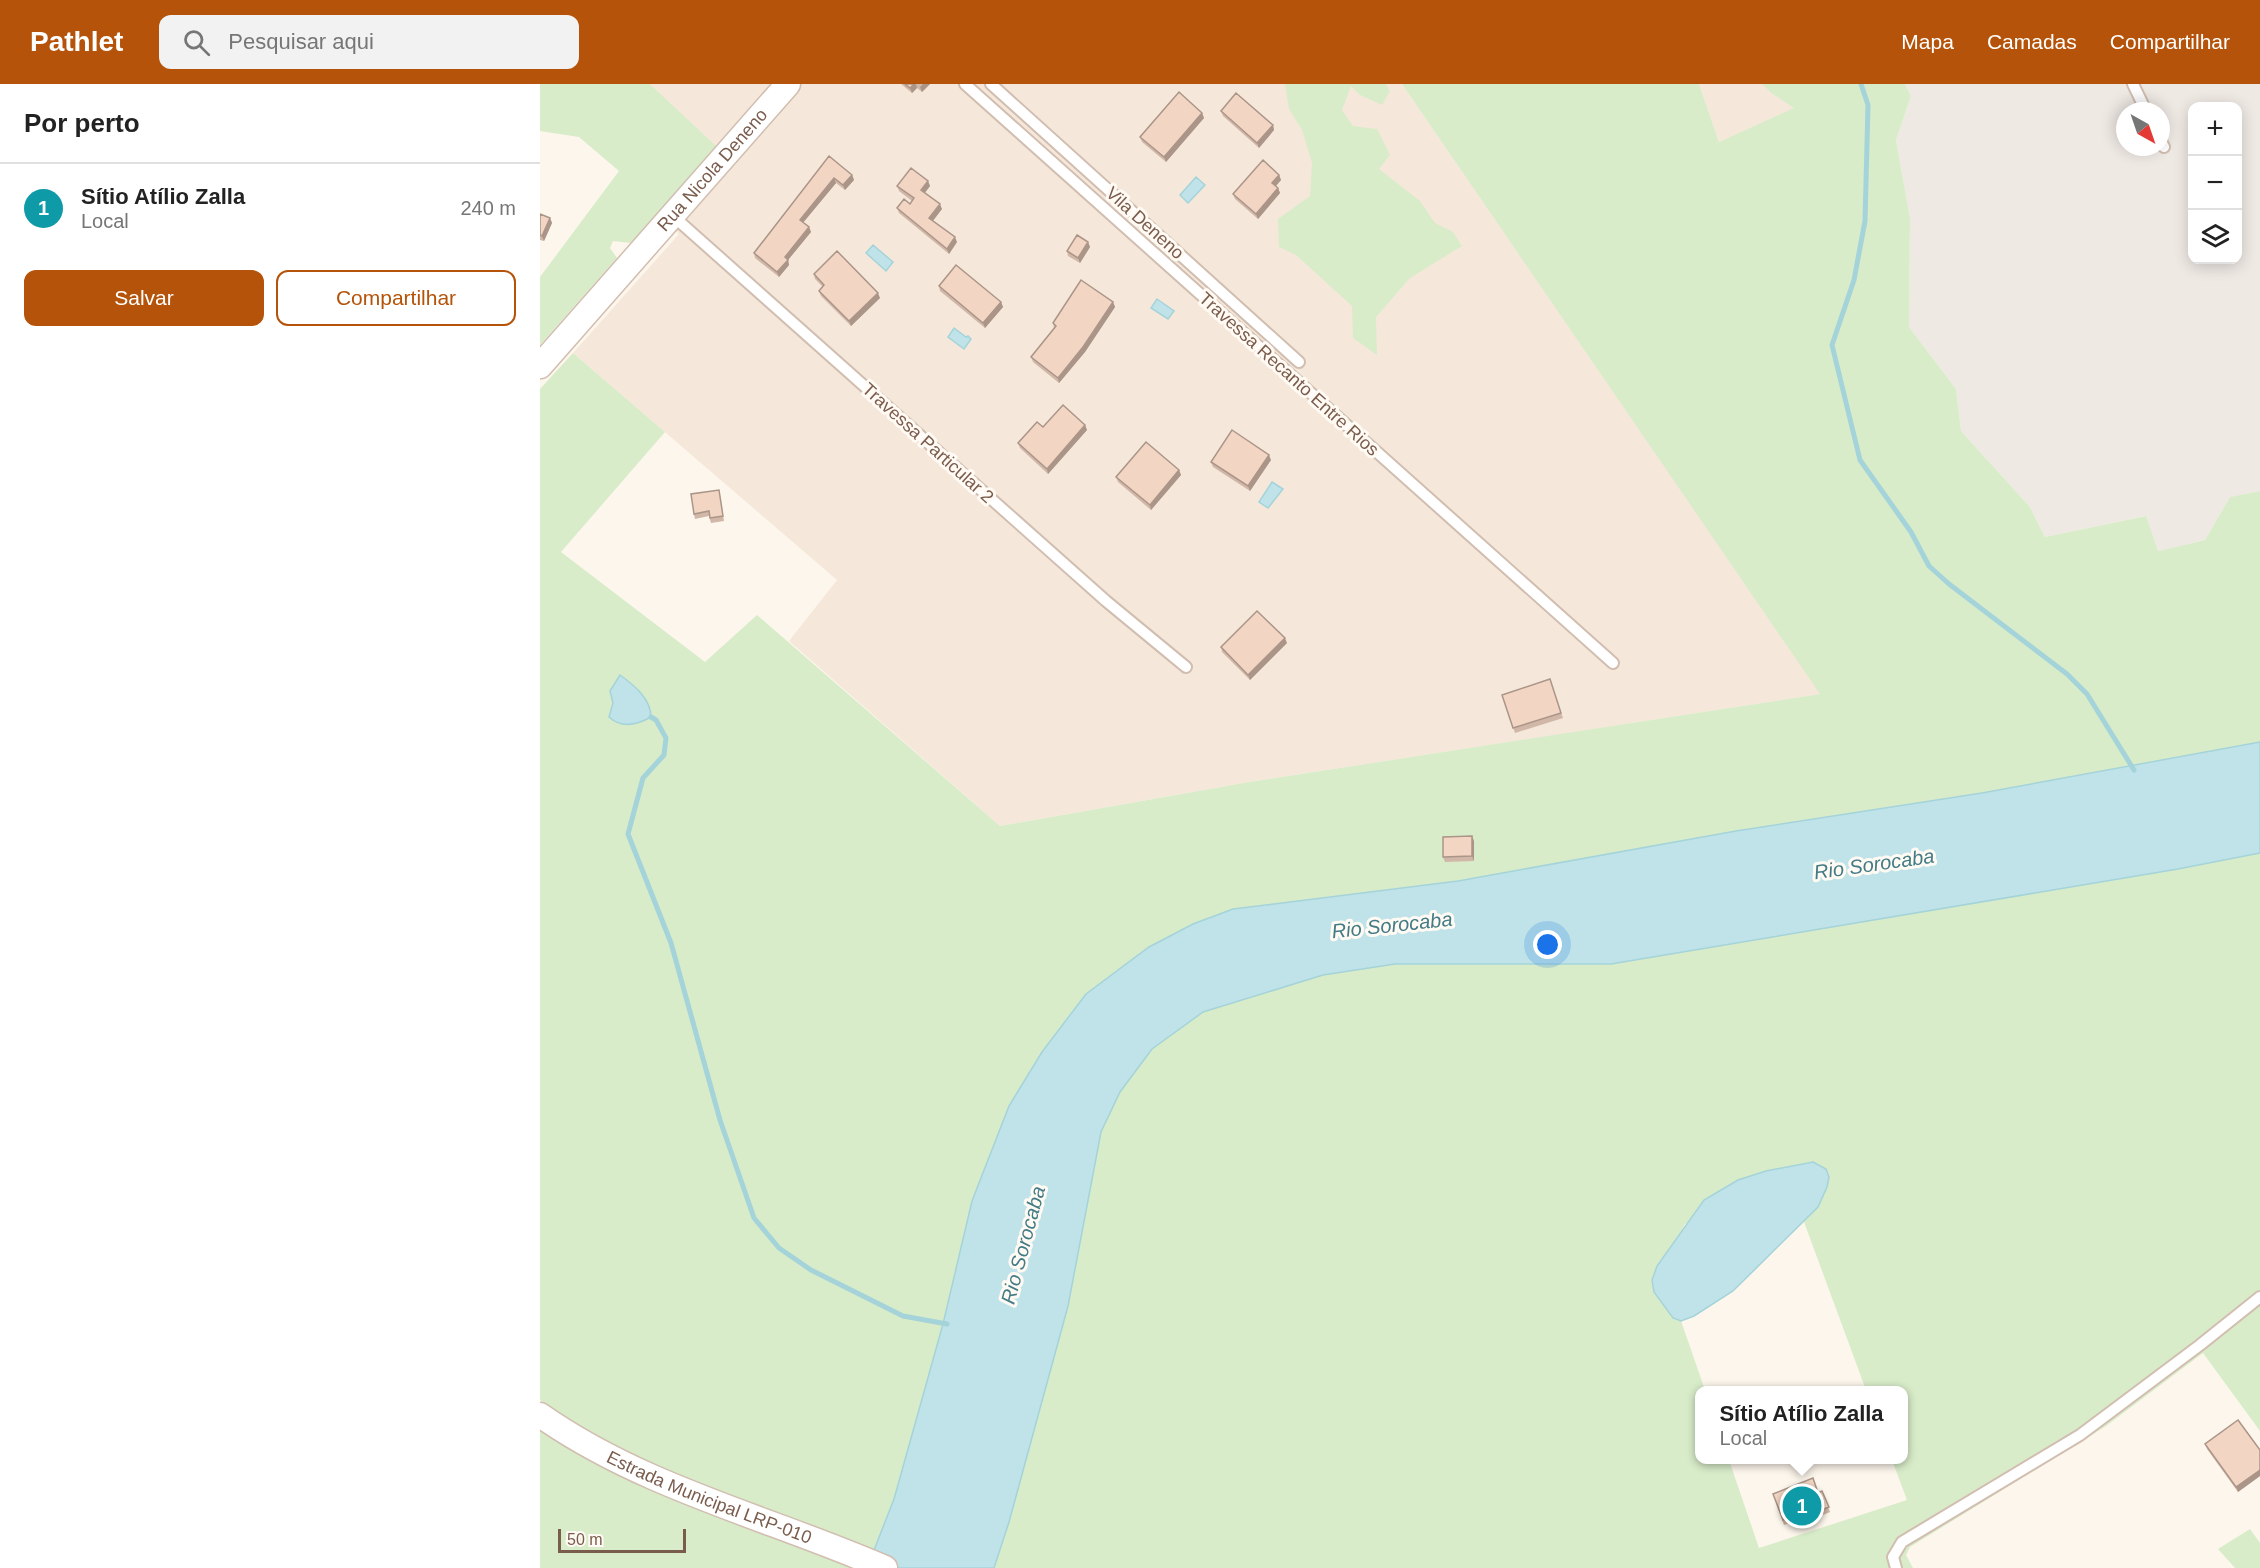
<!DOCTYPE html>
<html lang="pt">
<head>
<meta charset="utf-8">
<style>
  body { margin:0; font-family:Arial,sans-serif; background:#f2f2f2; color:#222 }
  .controls { position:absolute; right:18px; top:18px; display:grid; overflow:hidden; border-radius:12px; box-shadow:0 3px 15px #0003 }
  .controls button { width:54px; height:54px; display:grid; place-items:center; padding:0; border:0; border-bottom:2px solid #e0e0e0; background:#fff; color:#222; font:30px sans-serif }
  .compass { position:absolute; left:1576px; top:18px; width:54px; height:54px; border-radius:50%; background:#fff; box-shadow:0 3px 15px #0003; rotate:140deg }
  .scale { position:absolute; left:18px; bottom:15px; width:128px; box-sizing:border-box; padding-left:6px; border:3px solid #7a5c4d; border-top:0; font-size:16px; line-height:21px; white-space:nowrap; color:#7a5c4d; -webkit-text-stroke:4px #fffaf3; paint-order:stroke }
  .you { position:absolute; left:1008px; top:861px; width:21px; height:21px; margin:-15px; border:4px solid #fff; border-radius:50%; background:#1a73e8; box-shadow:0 0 0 9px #1a73e833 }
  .badge { display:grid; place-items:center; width:39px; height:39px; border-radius:50%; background:#b45309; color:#fff; font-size:20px; font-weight:700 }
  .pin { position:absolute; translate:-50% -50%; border:3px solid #fff; box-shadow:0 2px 6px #0006 }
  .popup { position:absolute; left:1155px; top:1302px; width:213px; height:78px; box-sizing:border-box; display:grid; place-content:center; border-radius:12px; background:#fff; filter:drop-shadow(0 2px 4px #0005); font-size:20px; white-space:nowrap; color:#767676 }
  .popup b { font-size:22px; color:#222 }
  .popup::after { content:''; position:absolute; left:50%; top:100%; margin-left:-12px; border:12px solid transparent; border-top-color:#fff }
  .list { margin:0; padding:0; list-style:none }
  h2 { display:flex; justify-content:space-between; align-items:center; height:78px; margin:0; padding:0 24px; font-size:26px }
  h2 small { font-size:20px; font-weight:400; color:#767676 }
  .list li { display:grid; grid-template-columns:39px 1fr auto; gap:18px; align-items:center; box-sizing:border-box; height:90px; padding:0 24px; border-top:2px solid #e0e0e0 }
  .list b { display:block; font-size:22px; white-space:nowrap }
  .list p { margin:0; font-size:20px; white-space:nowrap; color:#767676 }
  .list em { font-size:20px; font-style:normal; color:#767676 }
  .actions { display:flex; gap:12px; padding:18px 24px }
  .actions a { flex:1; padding:14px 0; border:2px solid #b45309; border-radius:12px; text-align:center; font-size:21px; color:#b45309 }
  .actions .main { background:#b45309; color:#fff }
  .icon { flex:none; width:33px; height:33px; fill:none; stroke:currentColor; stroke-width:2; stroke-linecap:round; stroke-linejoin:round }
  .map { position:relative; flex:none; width:1720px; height:1484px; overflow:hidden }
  header { display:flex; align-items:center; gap:36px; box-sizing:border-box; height:84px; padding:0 30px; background:#b45309; color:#fff }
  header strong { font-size:28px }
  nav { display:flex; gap:33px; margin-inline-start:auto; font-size:21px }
  .search { width:420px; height:54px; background:#f2f2f2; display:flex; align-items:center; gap:15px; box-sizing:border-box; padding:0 21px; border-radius:12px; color:#767676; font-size:22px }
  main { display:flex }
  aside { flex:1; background:#fff }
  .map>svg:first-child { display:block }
  .residential { fill:#f5e8da }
  .industrial { fill:#efe9e4; fill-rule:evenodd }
  .green { fill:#d8ecc9; fill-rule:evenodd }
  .water { fill:#bfe3e8; stroke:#a5d3da; stroke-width:1.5 }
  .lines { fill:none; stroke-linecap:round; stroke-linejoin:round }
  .stream { stroke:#a5d3da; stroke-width:5 }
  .service-casing { stroke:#d1beb0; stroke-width:14 }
  .tertiary-casing { stroke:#d1beb0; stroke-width:27 }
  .service { stroke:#fff; stroke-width:10 }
  .tertiary { stroke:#fff; stroke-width:24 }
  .wall { fill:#d1b7a8 }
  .shaded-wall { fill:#aa9588 }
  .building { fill:#f3d5c3; stroke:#aa9588; stroke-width:1.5 }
  .labels { text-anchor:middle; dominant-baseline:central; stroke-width:6; stroke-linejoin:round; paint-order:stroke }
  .street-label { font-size:18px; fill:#7a5c4d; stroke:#fffaf3 }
  .water-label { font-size:20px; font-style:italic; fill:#437c86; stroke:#fffaf3 }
</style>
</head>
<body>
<header>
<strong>Pathlet</strong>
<div class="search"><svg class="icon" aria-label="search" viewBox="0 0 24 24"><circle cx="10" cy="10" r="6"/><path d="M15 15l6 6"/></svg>Pesquisar aqui</div>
<nav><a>Mapa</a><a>Camadas</a><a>Compartilhar</a></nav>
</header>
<main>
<aside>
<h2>Por perto<small></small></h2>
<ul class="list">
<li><span class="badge" style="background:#0f9aa8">1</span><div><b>Sítio Atílio Zalla</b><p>Local</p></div><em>240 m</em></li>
</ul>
<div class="actions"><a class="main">Salvar</a><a>Compartilhar</a></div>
</aside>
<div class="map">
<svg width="1720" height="1484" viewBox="0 0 1720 1484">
  <rect width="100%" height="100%" fill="#fdf6ec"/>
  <path class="residential" d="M 110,0 L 862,0 L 1281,610 L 709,698 L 460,742 L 249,557 L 297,496 L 33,269 L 139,150 L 117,130 L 176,63 Z
    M 1159,0 L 1222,0 L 1231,9 L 1255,24 L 1179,58 Z"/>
  <path class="industrial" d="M 1365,0 L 1720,0 L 1720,407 L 1690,413 L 1665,456 L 1618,467 L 1605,432 L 1505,453 L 1490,423 L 1421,347 L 1416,305 L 1369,243 L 1370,134 L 1356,56 L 1371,12 ZM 1652,22 L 1698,22 L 1698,176 L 1652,176 ZM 1585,27 L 1621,27 L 1621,63 L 1585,63 Z"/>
  <path class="green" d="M 0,0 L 110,0 L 177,63 L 91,159 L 73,157 L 70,164 L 77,174 L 0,261 L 0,193 L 79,87 L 39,53 L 0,47 Z
    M 745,0 L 846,0 L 850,7 L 842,21 L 820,11 L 811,2 L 802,26 L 813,42 L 837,45 L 850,71 L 839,85 L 880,117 L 895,139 L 913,148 L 922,162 L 870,194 L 836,233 L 837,271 L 813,254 L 812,222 L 756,171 L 739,163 L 738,135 L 770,112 L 772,79 L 762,46 L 749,25 Z
    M 862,0 L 1159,0 L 1179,58 L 1254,24 L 1231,9 L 1222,0 L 1365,0 L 1371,12 L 1356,56 L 1370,134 L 1369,243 L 1416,305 L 1421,347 L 1490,423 L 1505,453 L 1606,432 L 1618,467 L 1665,456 L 1690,413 L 1720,407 L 1720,658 L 1442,709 L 1196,747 L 918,797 L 693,825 L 653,840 L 609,863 L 432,1117 L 403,1240 L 354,1415 L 327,1484 L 0,1484 L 0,1345 L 9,1330 L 0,1315 L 0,305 L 33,269 L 125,348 L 21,468 L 165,578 L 217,531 L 460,742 L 709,698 L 1280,610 Z
    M 1720,769 L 1720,1347 L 1663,1269 L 1566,1342 L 1370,1463 L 1366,1471 L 1373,1484 L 454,1484 L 469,1438 L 528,1222 L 561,1048 L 580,1008 L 612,964 L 663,927 L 783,891 L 855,880 L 1071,880 L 1638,785 ZM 1289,1093 C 1286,1112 1277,1124 1264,1138 L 1326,1306 L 1364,1306 L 1364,1376 L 1352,1376 L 1367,1416 L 1219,1464 L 1189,1376 L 1160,1376 L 1160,1306 L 1165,1306 L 1141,1237 L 1133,1234 L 1115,1208 L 1117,1182 L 1136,1158 L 1145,1140 Z
    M 1710,1445 L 1720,1459 L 1720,1484 L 1695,1484 L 1678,1465 Z"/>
  <path class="water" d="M 656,93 L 665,101 L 648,119 L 640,111 Z
    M 333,161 L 353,178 L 346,187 L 326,169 Z
    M 617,215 L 634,227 L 628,235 L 611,224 Z
    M 414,244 L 426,253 L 428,252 L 431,255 L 424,265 L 408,253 Z
    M 732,398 L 743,405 L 728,424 L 719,418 Z
    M 80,591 C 94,601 111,615 111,633 C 97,641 82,645 69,633 L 73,619 L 70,607 Z
    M 1720,658 L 1720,769 L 1638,785 L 1071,880 L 855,880 L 783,891 L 663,928 L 612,965 L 580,1008 L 561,1048 L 528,1222 L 469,1438 L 454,1484 L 327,1484 L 354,1415 L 403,1240 L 432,1117 L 469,1022 L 502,968 L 546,910 L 609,863 L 653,840 L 693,825 L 918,797 L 1196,747 L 1442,709 Z
    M 1273,1078 L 1286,1085 L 1289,1093 L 1287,1103 L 1278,1123 L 1193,1207 L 1154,1232 L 1141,1237 L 1133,1234 L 1114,1208 L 1112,1196 L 1117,1182 L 1164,1116 L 1198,1096 L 1226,1087 Z"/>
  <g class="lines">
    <path class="stream" d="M 1321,0 L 1328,21 L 1325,137 L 1314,196 L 1292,261 L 1320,376 L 1371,448 L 1389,482 L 1409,500 L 1527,590 L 1547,610 L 1594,686
      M 111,633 L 116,636 L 126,654 L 124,671 L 103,694 L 88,750 L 131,859 L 180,1036 L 214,1134 L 239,1164 L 271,1186 L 363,1232 L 407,1240"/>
    <defs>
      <path id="service" d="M 425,0 L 1073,579
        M 451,0 L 759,278
        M 1593,0 L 1606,27
        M 1621,57 L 1624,63
        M 133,132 L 566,517 L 646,583
        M 1356,1484 L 1353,1473 L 1362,1458 L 1540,1351 L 1660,1261 L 1720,1213"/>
      <g id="tertiary">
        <path id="s1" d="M 0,282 L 248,0"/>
        <path id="s2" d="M 0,1331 C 104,1404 230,1434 345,1484"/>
      </g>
    </defs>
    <use href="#service" class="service-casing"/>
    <use href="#tertiary" class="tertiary-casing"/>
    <use href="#service" class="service"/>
    <use href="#tertiary" class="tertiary"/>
  </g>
  <path class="wall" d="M 361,0 L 390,0 L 382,8 L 377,4 L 372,9 Z
    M 681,27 L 733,41 L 734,46 L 719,64 L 683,32 Z
    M 662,29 L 664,34 L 626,78 L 602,58 L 600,53 Z
    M 289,72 L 312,91 L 314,96 L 305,106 L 296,99 L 263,139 L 269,143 L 271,148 L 248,176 L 249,181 L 239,193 L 215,174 L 214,169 Z
    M 739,91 L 741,96 L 736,102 L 738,104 L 740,109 L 718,135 L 695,115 L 693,110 Z
    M 388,97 L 390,102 L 385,109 L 402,125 L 393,137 L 417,158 L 409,170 L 359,129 L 357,124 L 370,120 L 372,117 L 359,107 L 357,102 Z
    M 0,130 L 10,134 L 12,139 L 4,157 L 0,156 Z
    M 548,158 L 550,163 L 540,179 L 528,172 L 527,167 Z
    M 274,190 L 340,214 L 311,242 L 281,212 L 279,207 L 283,203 L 275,195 Z
    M 399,202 L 461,218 L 463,223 L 445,244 L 400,207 Z
    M 573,218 L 575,223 L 545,268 L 519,299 L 493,278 L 491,273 L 514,244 L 513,239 Z
    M 545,341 L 547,346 L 508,390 L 480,364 L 478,359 L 503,343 Z
    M 731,376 L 710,407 L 673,383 L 671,378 Z
    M 639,386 L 641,391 L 611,426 L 578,398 L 576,393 Z
    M 180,411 L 184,437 L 171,439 L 169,432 L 155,435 L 154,430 Z
    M 747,559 L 710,596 L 682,568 L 681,563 Z
    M 1010,595 L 1023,634 L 975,649 L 962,611 Z
    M 934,757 L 934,777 L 905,778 L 903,773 Z
    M 1665,1360 L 1720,1366 L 1720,1392 L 1698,1408 L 1667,1365 Z
    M 1282,1407 L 1290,1428 L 1269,1437 L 1267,1432 L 1244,1441 L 1233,1410 L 1278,1409 Z"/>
  <path class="shaded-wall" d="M 374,0 L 376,0 L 377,4 L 372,9 L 370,4 Z
    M 383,0 L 390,0 L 382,8 L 380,3 Z
    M 662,29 L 664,34 L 626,78 L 624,73 Z
    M 733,41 L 734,46 L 719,64 L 717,59 Z
    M 312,91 L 314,96 L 305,106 L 303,101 Z
    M 739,91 L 741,96 L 734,104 L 732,99 Z
    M 294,94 L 296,99 L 261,141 L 260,136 Z
    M 388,97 L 390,102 L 383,111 L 381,106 Z
    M 738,104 L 740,109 L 718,135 L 716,130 Z
    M 400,120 L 402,125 L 391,139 L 389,134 Z
    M 10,134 L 12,139 L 4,157 L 2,152 Z
    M 269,143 L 271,148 L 248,176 L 249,181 L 239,193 L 237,188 L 245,173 Z
    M 415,153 L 417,158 L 409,170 L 407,165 Z
    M 548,158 L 550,163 L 540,179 L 538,174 Z
    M 338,209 L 340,214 L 311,242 L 309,237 Z
    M 461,218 L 463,223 L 445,244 L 443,239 Z
    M 573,218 L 575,223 L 545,268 L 519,299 L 518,294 Z
    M 545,341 L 547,346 L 508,390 L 507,385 Z
    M 729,371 L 731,376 L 710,407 L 708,402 Z
    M 639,386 L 641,391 L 611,426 L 610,421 Z
    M 745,554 L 747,559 L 710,596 L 708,591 Z
    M 932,752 L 934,757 L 934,777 L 932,772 Z
    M 1720,1386 L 1720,1392 L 1698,1408 L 1696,1403 Z"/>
  <path class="building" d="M 365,0 L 374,0 L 370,4 Z
    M 639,8 L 662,29 L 624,73 L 600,53 Z
    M 696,9 L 733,41 L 717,59 L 681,27 Z
    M 289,72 L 312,91 L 303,101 L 294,94 L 260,136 L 269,143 L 245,173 L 248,176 L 237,188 L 214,169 Z
    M 723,76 L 739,91 L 732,99 L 738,104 L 716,130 L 693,110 Z
    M 371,84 L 388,97 L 381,106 L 400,120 L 389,134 L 415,153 L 407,165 L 357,124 L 364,115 L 370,120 L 374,114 L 357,102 Z
    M 0,130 L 10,134 L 2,152 L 0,151 Z
    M 537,151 L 548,158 L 538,174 L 527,167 Z
    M 297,167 L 338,209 L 309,237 L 279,207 L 284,201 L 274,190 Z
    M 416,181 L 461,218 L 443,239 L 399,202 Z
    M 541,196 L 573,218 L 543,263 L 518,294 L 491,273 L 516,242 L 513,239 Z
    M 523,321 L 545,341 L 507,385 L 478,359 L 497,338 L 503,343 Z
    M 692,346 L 729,371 L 708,402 L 671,378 Z
    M 606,358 L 639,386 L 610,421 L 576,393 Z
    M 179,406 L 183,432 L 170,434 L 169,427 L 154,430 L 151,410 Z
    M 717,527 L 745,554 L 708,591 L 681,563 Z
    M 1010,595 L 1021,629 L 973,644 L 962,611 Z
    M 932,752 L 932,772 L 903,773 L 903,753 Z
    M 1698,1336 L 1720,1366 L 1720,1386 L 1696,1403 L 1665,1360 Z
    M 1273,1394 L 1278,1409 L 1282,1407 L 1289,1423 L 1267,1432 L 1265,1427 L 1243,1436 L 1233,1410 Z"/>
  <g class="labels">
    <g class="street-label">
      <text stroke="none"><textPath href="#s1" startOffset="261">Rua Nicola Deneno</textPath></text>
      <text transform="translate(605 139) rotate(42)">Vila Deneno</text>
      <text transform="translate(749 290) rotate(42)">Travessa Recanto Entre Rios</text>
      <text transform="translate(388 359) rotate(42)">Travessa Particular 2</text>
      <text stroke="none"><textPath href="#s2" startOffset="189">Estrada Municipal LRP-010</textPath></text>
    </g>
    <g class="water-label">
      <text transform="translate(1334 780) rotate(-8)">Rio Sorocaba</text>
      <text transform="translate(852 841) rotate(-6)">Rio Sorocaba</text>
      <text transform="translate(483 1161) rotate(-75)">Rio Sorocaba</text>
    </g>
  </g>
</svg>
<div class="controls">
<button>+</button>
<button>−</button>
<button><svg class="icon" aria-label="layers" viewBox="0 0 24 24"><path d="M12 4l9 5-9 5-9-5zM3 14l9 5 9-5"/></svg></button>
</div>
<svg class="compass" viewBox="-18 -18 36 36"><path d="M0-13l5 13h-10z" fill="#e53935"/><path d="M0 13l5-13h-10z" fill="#767676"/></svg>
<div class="scale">50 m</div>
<div class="you"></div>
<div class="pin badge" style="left:1262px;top:1422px;background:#0f9aa8">1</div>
<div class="popup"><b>Sítio Atílio Zalla</b>Local</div>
</div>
</main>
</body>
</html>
